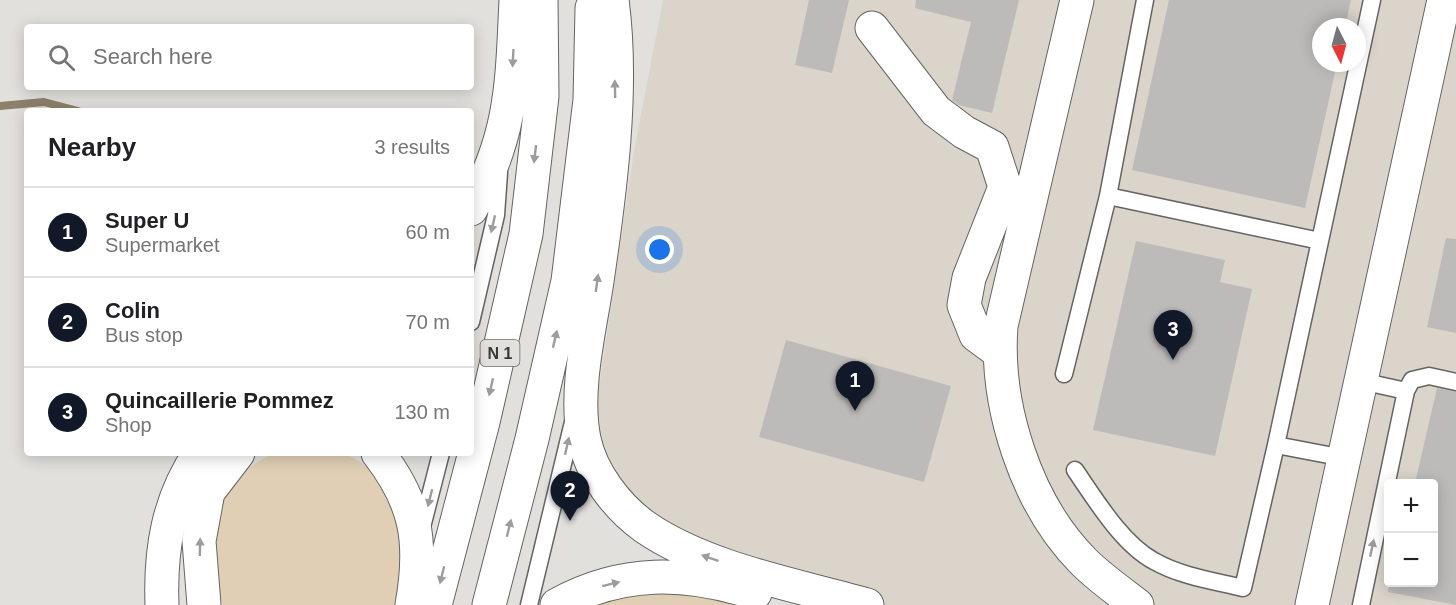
<!DOCTYPE html>
<html lang="en">
<head>
<meta charset="utf-8">
<style>
  body { margin:0; font-family:Helvetica,sans-serif; background:#f2f2f2; color:#202124 }
  .controls { position:absolute; right:18px; bottom:18px; display:grid; overflow:hidden; border-radius:6px; box-shadow:0 3px 15px #0003 }
  .controls button { width:54px; height:54px; display:grid; place-items:center; padding:0; border:0; border-bottom:2px solid #e0e0e0; background:#fff; color:#202124; font:30px sans-serif }
  .compass { position:absolute; left:1312px; top:18px; width:54px; height:54px; border-radius:50%; background:#fff; box-shadow:0 3px 15px #0003; rotate:174deg }
  .you { position:absolute; left:660px; top:250px; width:21px; height:21px; margin:-15px; border:4px solid #fff; border-radius:50%; background:#1a73e8; box-shadow:0 0 0 9px #1a73e833 }
  .badge { display:grid; place-items:center; width:39px; height:39px; border-radius:50%; background:#111827; color:#fff; font-size:20px; font-weight:700 }
  .pin { position:absolute; translate:-50% -50px; filter:drop-shadow(0 2px 3px #0008) }
  .pin::after { content:''; position:absolute; top:32px; width:21px; height:18px; background:inherit; clip-path:polygon(0 0,100% 0,50% 100%) }
  .list { margin:0; padding:0; list-style:none }
  h2 { display:flex; justify-content:space-between; align-items:center; height:78px; margin:0; padding:0 24px; font-size:26px }
  h2 small { font-size:20px; font-weight:400; color:#757577 }
  .list li { display:grid; grid-template-columns:39px 1fr auto; gap:18px; align-items:center; box-sizing:border-box; height:90px; padding:0 24px; border-top:2px solid #e0e0e0 }
  .list b { display:block; font-size:22px; white-space:nowrap }
  .list p { margin:0; font-size:20px; white-space:nowrap; color:#757577 }
  .list em { font-size:20px; font-style:normal; color:#757577 }
  .icon { flex:none; width:33px; height:33px; fill:none; stroke:currentColor; stroke-width:2; stroke-linecap:round; stroke-linejoin:round }
  .map { position:relative; flex:none; width:1456px; height:605px; overflow:hidden }
  .search { position:absolute; background:#fff; box-shadow:0 3px 15px #0003; left:24px; top:24px; width:450px; height:66px; display:flex; align-items:center; gap:15px; box-sizing:border-box; padding:0 21px; border-radius:6px; color:#757577; font-size:22px }
  .panel { position:absolute; background:#fff; box-shadow:0 3px 15px #0003; left:24px; top:108px; width:450px; height:348px; border-radius:6px }
  .map>svg:first-child { display:block }
  .built { fill:#dad4cb; fill-rule:evenodd }
  .green { fill:#e0cfb5 }
  .lines { fill:none; stroke-linecap:round; stroke-linejoin:round }
  .stream { stroke:#8d816c; stroke-width:8 }
  .building { fill:#bdbbb9 }
  .service-casing { stroke:#666462; stroke-width:19 }
  .minor-casing { stroke:#666462; stroke-width:35 }
  .trunk-casing { stroke:#666462; stroke-width:35 }
  .service { stroke:#fff; stroke-width:16 }
  .minor { stroke:#fff; stroke-width:33 }
  .trunk { stroke:#fff; stroke-width:33 }
  .oneway { fill:#9c9c9b }
  .labels { text-anchor:middle; dominant-baseline:central; stroke-width:4.5; stroke-linejoin:round; paint-order:stroke }
  .shield { fill:#e2e0dd; stroke:#6b6a69; stroke-width:1.5 }
  .shield-label { font-size:16px; font-weight:bold; fill:#383837 }
</style>
</head>
<body>
<div class="map">
<svg width="1456" height="605" viewBox="0 0 1456 605">
  <rect width="100%" height="100%" fill="#e2e0dd"/>
  <path class="built" d="M 663,0 L 1456,0 L 1456,605 L 867,605 L 624,509 L 594,421 L 634,151 ZM 1321,27 L 1357,27 L 1357,63 L 1321,63 ZM 1388,484 L 1434,484 L 1434,582 L 1388,582 Z"/>
  <path class="green" d="M 275,453 L 344,453 L 376,471 L 400,508 L 402,566 L 395,605 L 223,605 C 208,572 212,507 236,479 C 246,467 261,460 275,453 Z
    M 678,587 L 742,605 L 583,605 Z"/>
  <g class="lines">
    <path class="stream" d="M 0,106 L 44,102 L 78,111"/>
  </g>
  <path class="building" d="M 809,0 L 849,0 L 832,73 L 795,65 Z
    M 916,0 L 1019,0 L 992,113 L 959,105 L 952,100 L 971,22 L 915,8 Z
    M 1169,0 L 1351,0 L 1345,27 L 1321,27 L 1321,63 L 1337,63 L 1305,208 L 1132,170 Z
    M 1446,238 L 1456,239 L 1456,333 L 1427,327 Z
    M 1136,241 L 1225,260 L 1220,282 L 1252,289 L 1215,456 L 1093,430 Z
    M 786,340 L 951,386 L 924,482 L 759,437 Z
    M 1437,388 L 1456,392 L 1456,605 L 1388,592 L 1389,582 L 1434,582 L 1434,483 L 1415,483 Z"/>
  <g class="lines">
    <defs>
      <path id="service" d="M 1108,196 L 1145,0
        M 1320,241 L 1372,0
        M 471,322 L 496,215 L 499,173
        M 1064,374 L 1108,196 L 1320,241 L 1276,445 L 1344,458
        M 1361,381 L 1406,391 L 1412,380 L 1429,376 L 1456,382
        M 1075,470 C 1095,499 1122,544 1154,561 C 1180,576 1214,581 1243,588 L 1276,445
        M 421,531 L 441,453
        M 529,605 L 573,422
        M 1361,605 L 1406,391"/>
      <path id="minor" d="M 1077,0 L 1001,326 C 995,406 1026,504 1084,562 C 1100,578 1119,591 1137,605
        M 872,28 L 936,111 L 964,132 L 992,147 L 1005,187 L 969,278 L 964,305 L 976,335 L 999,352
        M 1312,605 L 1444,0"/>
      <path id="trunk" d="M 612,0 C 624,88 610,193 597,281 C 590,329 574,390 584,439 C 591,473 617,507 645,527 C 706,569 796,585 867,605
        M 471,209 C 513,134 512,82 516,0
        M 378,453 C 417,503 423,543 412,605
        M 162,605 C 160,550 168,499 200,453
        M 204,605 L 199,541 L 208,492 L 238,453
        M 435,605 L 483,422 L 526,234 L 542,96 L 541,0
        M 489,605 L 532,439 L 568,281 L 590,100 L 592,8
        M 557,605 C 622,569 685,571 755,593"/>
    </defs>
    <use href="#service" class="service-casing"/>
    <use href="#minor" class="minor-casing"/>
    <use href="#trunk" class="trunk-casing"/>
    <use href="#service" class="service"/>
    <use href="#minor" class="minor"/>
    <use href="#trunk" class="trunk"/>
  </g>
  <defs><path id="oneway-solid" d="M-6-.8H1V-3.2L6.5 0L1 3.2V.8H-6Z" transform="scale(1.5)"/></defs>
  <g class="oneway">
    <use href="#oneway-solid" transform="translate(513 58) rotate(93)"/>
    <use href="#oneway-solid" transform="translate(615 89) rotate(-91)"/>
    <use href="#oneway-solid" transform="translate(535 154) rotate(97)"/>
    <use href="#oneway-solid" transform="translate(493 224) rotate(103)"/>
    <use href="#oneway-solid" transform="translate(597 283) rotate(-82)"/>
    <use href="#oneway-solid" transform="translate(555 339) rotate(-77)"/>
    <use href="#oneway-solid" transform="translate(491 387) rotate(103)"/>
    <use href="#oneway-solid" transform="translate(567 446) rotate(-77)"/>
    <use href="#oneway-solid" transform="translate(430 498) rotate(104)"/>
    <use href="#oneway-solid" transform="translate(509 528) rotate(-76)"/>
    <use href="#oneway-solid" transform="translate(200 547) rotate(-89)"/>
    <use href="#oneway-solid" transform="translate(1372 548) rotate(-78)"/>
    <use href="#oneway-solid" transform="translate(710 558) rotate(-161)"/>
    <use href="#oneway-solid" transform="translate(442 575) rotate(104)"/>
    <use href="#oneway-solid" transform="translate(611 584) rotate(-14)"/>
  </g>
  <g class="labels">
    <rect class="shield" x="480.5" y="340" width="39" height="26" rx="4.5"/>
    <g class="shield-label">
      <text x="500" y="353">N 1</text>
    </g>
  </g>
</svg>
<div class="controls">
<button>+</button>
<button>−</button>
</div>
<svg class="compass" viewBox="-18 -18 36 36"><path d="M0-13l5 13h-10z" fill="#e53935"/><path d="M0 13l5-13h-10z" fill="#757577"/></svg>
<div class="you"></div>
<div class="pin badge" style="left:855px;top:411px">1</div>
<div class="pin badge" style="left:570px;top:521px">2</div>
<div class="pin badge" style="left:1173px;top:360px">3</div>
<div class="search"><svg class="icon" aria-label="search" viewBox="0 0 24 24"><circle cx="10" cy="10" r="6"/><path d="M15 15l6 6"/></svg>Search here</div>
<section class="panel">
<h2>Nearby<small>3 results</small></h2>
<ul class="list">
<li><span class="badge">1</span><div><b>Super U</b><p>Supermarket</p></div><em>60 m</em></li>
<li><span class="badge">2</span><div><b>Colin</b><p>Bus stop</p></div><em>70 m</em></li>
<li><span class="badge">3</span><div><b>Quincaillerie Pommez</b><p>Shop</p></div><em>130 m</em></li>
</ul>
</section>
</div>
</body>
</html>
